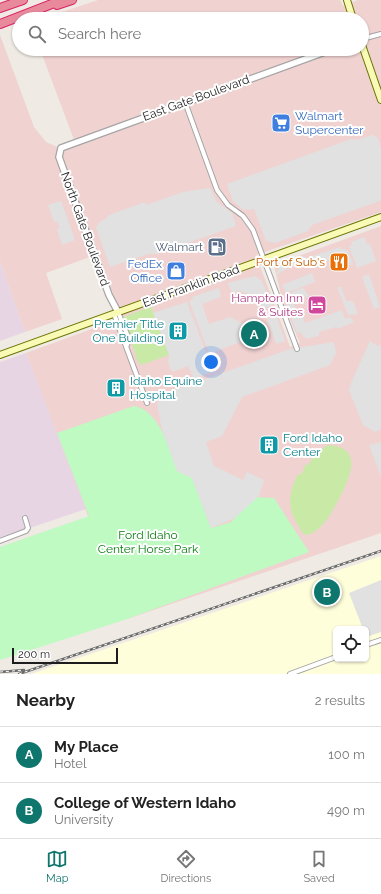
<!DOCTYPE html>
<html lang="en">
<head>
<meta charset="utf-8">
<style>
  body { margin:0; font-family:Raleway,sans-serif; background:#f2f2f2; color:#222 }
  .controls { position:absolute; right:12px; bottom:12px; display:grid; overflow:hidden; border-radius:6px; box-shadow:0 1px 3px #0004 }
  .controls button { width:36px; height:36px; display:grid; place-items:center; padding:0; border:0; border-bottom:1px solid #e0e0e0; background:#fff; color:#222; font:20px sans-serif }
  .scale { position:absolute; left:12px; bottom:10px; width:106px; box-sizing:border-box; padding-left:4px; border:2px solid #1d1d1d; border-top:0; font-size:11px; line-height:14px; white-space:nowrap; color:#1d1d1d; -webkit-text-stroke:3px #fff; paint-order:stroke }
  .you { position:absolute; left:211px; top:362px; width:14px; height:14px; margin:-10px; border:3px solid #fff; border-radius:50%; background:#1a73e8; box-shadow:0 0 0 6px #1a73e833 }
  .badge { display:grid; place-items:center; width:26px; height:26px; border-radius:50%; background:#0f766e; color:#fff; font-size:13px; font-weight:700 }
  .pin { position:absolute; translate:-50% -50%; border:2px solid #fff; box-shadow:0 1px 4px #0006 }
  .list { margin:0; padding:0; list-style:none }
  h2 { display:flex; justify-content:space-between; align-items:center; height:52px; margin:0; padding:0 16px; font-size:17px }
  h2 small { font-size:13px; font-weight:400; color:#767676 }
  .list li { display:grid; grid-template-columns:26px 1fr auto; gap:12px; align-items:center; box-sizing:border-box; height:56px; padding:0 16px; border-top:1px solid #e0e0e0 }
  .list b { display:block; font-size:15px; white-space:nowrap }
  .list p { margin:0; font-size:13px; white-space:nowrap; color:#767676 }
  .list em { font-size:13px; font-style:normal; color:#767676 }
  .icon { flex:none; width:22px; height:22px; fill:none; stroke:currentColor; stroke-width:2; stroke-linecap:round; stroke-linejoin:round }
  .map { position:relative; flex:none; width:381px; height:674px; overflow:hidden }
  .search { position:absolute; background:#fff; box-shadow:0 1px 3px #0004; left:12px; right:12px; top:12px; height:44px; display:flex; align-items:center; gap:10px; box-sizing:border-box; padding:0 14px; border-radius:22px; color:#767676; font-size:15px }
  .sheet { height:164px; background:#fff }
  nav { display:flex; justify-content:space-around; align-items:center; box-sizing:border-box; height:56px; border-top:1px solid #e0e0e0; background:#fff; font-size:11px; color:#767676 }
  nav a { display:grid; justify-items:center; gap:2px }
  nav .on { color:#0f766e }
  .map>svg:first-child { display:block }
  .commercial { fill:#f0d2d1 }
  .industrial { fill:#e8d5e4 }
  .education { fill:#fffedb; fill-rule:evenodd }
  .grass { fill:#c9eaa7 }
  .park { fill:#befac2 }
  .parking { fill:#e1e1e1 }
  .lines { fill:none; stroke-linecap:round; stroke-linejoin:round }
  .minor-casing { stroke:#a4a4a4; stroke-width:6 }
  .tertiary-casing { stroke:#a4a4a4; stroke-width:8 }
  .secondary-casing { stroke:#6b7503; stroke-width:8 }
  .motorway-casing { stroke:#db2164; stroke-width:10 }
  .minor { stroke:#fff; stroke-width:4 }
  .tertiary { stroke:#fff; stroke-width:5.5 }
  .secondary { stroke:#f8fab5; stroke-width:6 }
  .motorway { stroke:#e8899c; stroke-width:8 }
  .rail-casing { stroke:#6b6b6b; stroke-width:2.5 }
  .rail { stroke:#fff; stroke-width:1; stroke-dasharray:3; stroke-linecap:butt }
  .labels { text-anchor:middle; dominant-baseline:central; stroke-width:4; stroke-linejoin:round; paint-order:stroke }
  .street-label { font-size:12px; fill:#1d1d1d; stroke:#fff }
  .shop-label { font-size:12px; fill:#366cbe; stroke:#fff; text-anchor:start }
  .service-label { font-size:12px; fill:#4e5e75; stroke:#fff; text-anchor:end }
  .food-label { font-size:12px; fill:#c56008; stroke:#fff; text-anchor:end }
  .hotel-label { font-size:12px; fill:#b23c85; stroke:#fff; text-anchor:end }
  .culture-label { font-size:12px; fill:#0d838f; stroke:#fff; text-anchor:start }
  .park-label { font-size:12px; fill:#0a7d11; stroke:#fff }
</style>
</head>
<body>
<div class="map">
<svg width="381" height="674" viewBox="0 0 381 674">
  <rect width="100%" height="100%" fill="#efeae3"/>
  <path class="commercial" d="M 98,0 L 340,0 L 343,6 L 358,0 L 381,0 L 381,212 L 256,255 L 290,347 L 300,343 L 283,303 L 274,265 L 381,226 L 381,533 L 127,619 L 26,353 L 122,318 L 98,254 L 46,273 L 62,319 L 25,332 L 0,261 L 0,35 L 34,127 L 46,142 L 64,150 L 76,145 L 40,49 L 362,49 L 362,19 L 41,19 Z"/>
  <path class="industrial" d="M 0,261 L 25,332 L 0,341 Z
    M 26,353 L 86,509 L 0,538 L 0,362 Z"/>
  <path class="education" d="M 381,556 L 381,674 L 31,674 ZM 336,629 L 366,629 L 366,659 L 336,659 Z"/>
  <path class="grass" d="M 151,306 L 169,355 L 141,365 L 137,360 L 124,317 Z
    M 328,445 C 363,447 351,475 341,495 C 333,509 323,533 305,535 C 302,533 300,529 298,525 C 286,507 289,492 298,474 L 301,475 L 306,464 L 308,465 L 317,452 Z"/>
  <path class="park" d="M 134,406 C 160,410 169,450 177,471 L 192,478 L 211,528 L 231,522 L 253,497 L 274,498 L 309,552 L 127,619 L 0,660 L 0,547 L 89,516 L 57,433 Z"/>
  <path class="parking" d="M 372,135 L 378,138 L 381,148 L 381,200 L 377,202 L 312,225 L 308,231 L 275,243 L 266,241 L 254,209 L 244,210 L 233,201 L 227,184 L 351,139 L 357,140 Z
    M 210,188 L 216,201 L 232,213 L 236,226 L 156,254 L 148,254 L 110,267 L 96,227 L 101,221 L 106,219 L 109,215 L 145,202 L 146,205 L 183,192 Z
    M 61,201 L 75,240 L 62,245 L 57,229 L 60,228 L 57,221 L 54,222 L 48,205 Z
    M 364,237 L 367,244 L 370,244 L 376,261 L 357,268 L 349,246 L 352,245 L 351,242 Z
    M 340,247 L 341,249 L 348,250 L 353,264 L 350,266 L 345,254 L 317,265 L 313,256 Z
    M 302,256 L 306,258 L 276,275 L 281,263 Z
    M 312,273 L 315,282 L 286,293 L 282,285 Z
    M 369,274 L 380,307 L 374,309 L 362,277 Z
    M 255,276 L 262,281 L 272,305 L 263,309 L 259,298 L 240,291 L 232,293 L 228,283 Z
    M 337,287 L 341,287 L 346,301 L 353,301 L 358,314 L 348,315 Z
    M 219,288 L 221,297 L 202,304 L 209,324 L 230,317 L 243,324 L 248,339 L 209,354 L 189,301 L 193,300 L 192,297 Z
    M 303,288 L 309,296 L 294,301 L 291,292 Z
    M 187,302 L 213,371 L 194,379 L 188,366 L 172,372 L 168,362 L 169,355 L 153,313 Z
    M 293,303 L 297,313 L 301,312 L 305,323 L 342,310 L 345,319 L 350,317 L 354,322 L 337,329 L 336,327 L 319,332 L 319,336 L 306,339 L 300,332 L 297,333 L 286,304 Z
    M 276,315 L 285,341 L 276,344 L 267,319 Z
    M 370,341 L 378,346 L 381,345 L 381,429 L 375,432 L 363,425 L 349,390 L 351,383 Z
    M 334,342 L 336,353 L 330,365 L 242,397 L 222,436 L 206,442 L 214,466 L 243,480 L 247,472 L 264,480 L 259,496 L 235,518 L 211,528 L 192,478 L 177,471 L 162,430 L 157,404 L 163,394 L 290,349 Z
    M 381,442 L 381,477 L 369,445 Z
    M 381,580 L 381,632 L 366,637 L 366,629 L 363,629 L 349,593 Z"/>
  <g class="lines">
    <defs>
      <path id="minor" d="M 362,39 L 381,34
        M 185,102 L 217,190 L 228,205 L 243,216 L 253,230 L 297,349
        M 118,312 L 129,339 L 127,345
        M 114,314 L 147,403
        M 0,541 L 26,531 L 28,528 L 25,518
        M 366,645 L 381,640
        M 290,674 L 336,657"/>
      <path id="tertiary" d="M 118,312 L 109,295 L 59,157 L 61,148 L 333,49"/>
      <path id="secondary" d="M 347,0 L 353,19
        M 362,45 L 381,100
        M 0,355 L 381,217"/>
      <path id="motorway" d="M 57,5 L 72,0
        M 0,8 L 23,0
        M 0,24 L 62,0"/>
    </defs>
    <use href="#minor" class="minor-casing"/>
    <use href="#tertiary" class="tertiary-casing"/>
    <use href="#secondary" class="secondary-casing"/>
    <use href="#motorway" class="motorway-casing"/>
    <use href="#minor" class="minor"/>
    <use href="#tertiary" class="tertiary"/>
    <use href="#secondary" class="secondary"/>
    <use href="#motorway" class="motorway"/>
    <defs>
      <path id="rail" d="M 0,672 L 24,670
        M 19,674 L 381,551"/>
    </defs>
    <use href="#rail" class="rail-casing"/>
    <use href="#rail" class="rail"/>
  </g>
  <defs>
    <symbol id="supermarket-square" viewBox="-11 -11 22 22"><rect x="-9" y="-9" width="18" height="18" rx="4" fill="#3f7fe0" stroke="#fff"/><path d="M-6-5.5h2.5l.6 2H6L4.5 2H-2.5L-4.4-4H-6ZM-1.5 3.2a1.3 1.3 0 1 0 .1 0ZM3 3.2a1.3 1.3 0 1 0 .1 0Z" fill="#fff"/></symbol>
    <symbol id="fuel-square" viewBox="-11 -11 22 22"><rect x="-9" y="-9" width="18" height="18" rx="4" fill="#5c6f8a" stroke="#fff"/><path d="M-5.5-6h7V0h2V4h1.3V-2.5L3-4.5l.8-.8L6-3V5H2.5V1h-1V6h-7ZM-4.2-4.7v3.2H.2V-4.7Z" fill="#fff"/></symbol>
    <symbol id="restaurant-square" viewBox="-11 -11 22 22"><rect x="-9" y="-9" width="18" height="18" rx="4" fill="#e8710a" stroke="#fff"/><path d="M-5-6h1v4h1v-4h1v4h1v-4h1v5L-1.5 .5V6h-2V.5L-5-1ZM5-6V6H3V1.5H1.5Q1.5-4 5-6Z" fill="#fff"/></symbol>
    <symbol id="shop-square" viewBox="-11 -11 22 22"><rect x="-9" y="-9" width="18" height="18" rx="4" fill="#3f7fe0" stroke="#fff"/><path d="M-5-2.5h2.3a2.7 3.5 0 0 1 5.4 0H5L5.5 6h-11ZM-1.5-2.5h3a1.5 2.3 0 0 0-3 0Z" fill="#fff"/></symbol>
    <symbol id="hotel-square" viewBox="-11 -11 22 22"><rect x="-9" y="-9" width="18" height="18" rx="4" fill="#d1479c" stroke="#fff"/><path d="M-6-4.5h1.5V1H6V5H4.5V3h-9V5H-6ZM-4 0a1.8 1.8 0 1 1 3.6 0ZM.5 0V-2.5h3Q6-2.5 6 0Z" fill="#fff"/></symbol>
    <symbol id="building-square" viewBox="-11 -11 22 22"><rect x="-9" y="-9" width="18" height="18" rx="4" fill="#0f9aa8" stroke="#fff"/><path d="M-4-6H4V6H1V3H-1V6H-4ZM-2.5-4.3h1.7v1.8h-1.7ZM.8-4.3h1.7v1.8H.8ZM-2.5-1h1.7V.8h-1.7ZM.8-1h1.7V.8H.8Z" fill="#fff"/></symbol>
  </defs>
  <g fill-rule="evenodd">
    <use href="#supermarket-square" x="270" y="112" width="22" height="22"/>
    <use href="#fuel-square" x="206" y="236" width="22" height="22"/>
    <use href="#restaurant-square" x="328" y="251" width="22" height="22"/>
    <use href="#shop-square" x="165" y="260" width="22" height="22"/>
    <use href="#hotel-square" x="306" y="294" width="22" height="22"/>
    <use href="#building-square" x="167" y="320" width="22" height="22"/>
    <use href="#building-square" x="105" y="377" width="22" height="22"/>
    <use href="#building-square" x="258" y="434" width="22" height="22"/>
  </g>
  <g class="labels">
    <g class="street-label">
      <text transform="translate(196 98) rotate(-20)">East Gate Boulevard</text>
      <text transform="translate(85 229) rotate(70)">North Gate Boulevard</text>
      <text transform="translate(191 286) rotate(-20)">East Franklin Road</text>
    </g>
    <g class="shop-label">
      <text x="295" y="116">Walmart<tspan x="295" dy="14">Supercenter</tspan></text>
      <text x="162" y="264" text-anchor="end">FedEx<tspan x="162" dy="14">Office</tspan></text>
    </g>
    <g class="service-label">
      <text x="203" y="247">Walmart</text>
    </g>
    <g class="food-label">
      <text x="325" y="262">Port of Sub's</text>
    </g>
    <g class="hotel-label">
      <text x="303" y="298">Hampton Inn<tspan x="303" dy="14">&amp; Suites</tspan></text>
    </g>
    <g class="culture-label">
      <text x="164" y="324" text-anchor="end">Premier Title<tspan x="164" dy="14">One Building</tspan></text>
      <text x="130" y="381">Idaho Equine<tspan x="130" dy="14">Hospital</tspan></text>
      <text x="283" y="438">Ford Idaho<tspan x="283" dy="14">Center</tspan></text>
    </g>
    <g class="park-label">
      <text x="148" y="535">Ford Idaho<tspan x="148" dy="14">Center Horse Park</tspan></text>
    </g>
  </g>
</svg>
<div class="controls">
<button><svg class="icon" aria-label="locate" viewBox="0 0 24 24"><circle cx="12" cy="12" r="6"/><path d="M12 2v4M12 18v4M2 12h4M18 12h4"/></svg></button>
</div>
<div class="scale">200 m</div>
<div class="you"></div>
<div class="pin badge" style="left:254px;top:334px">A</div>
<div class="pin badge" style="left:327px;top:592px">B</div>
<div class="search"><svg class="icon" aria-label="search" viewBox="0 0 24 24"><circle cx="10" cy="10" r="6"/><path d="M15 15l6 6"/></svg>Search here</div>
</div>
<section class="sheet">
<h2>Nearby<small>2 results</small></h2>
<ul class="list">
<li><span class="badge">A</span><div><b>My Place</b><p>Hotel</p></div><em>100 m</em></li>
<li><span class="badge">B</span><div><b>College of Western Idaho</b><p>University</p></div><em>490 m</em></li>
</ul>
</section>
<nav>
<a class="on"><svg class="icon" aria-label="map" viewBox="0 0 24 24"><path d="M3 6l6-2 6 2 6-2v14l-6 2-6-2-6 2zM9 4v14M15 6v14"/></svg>Map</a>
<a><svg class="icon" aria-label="directions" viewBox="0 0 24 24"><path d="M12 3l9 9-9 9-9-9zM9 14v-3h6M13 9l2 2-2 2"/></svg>Directions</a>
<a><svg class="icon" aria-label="saved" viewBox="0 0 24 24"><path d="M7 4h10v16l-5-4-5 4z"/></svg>Saved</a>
</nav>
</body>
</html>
